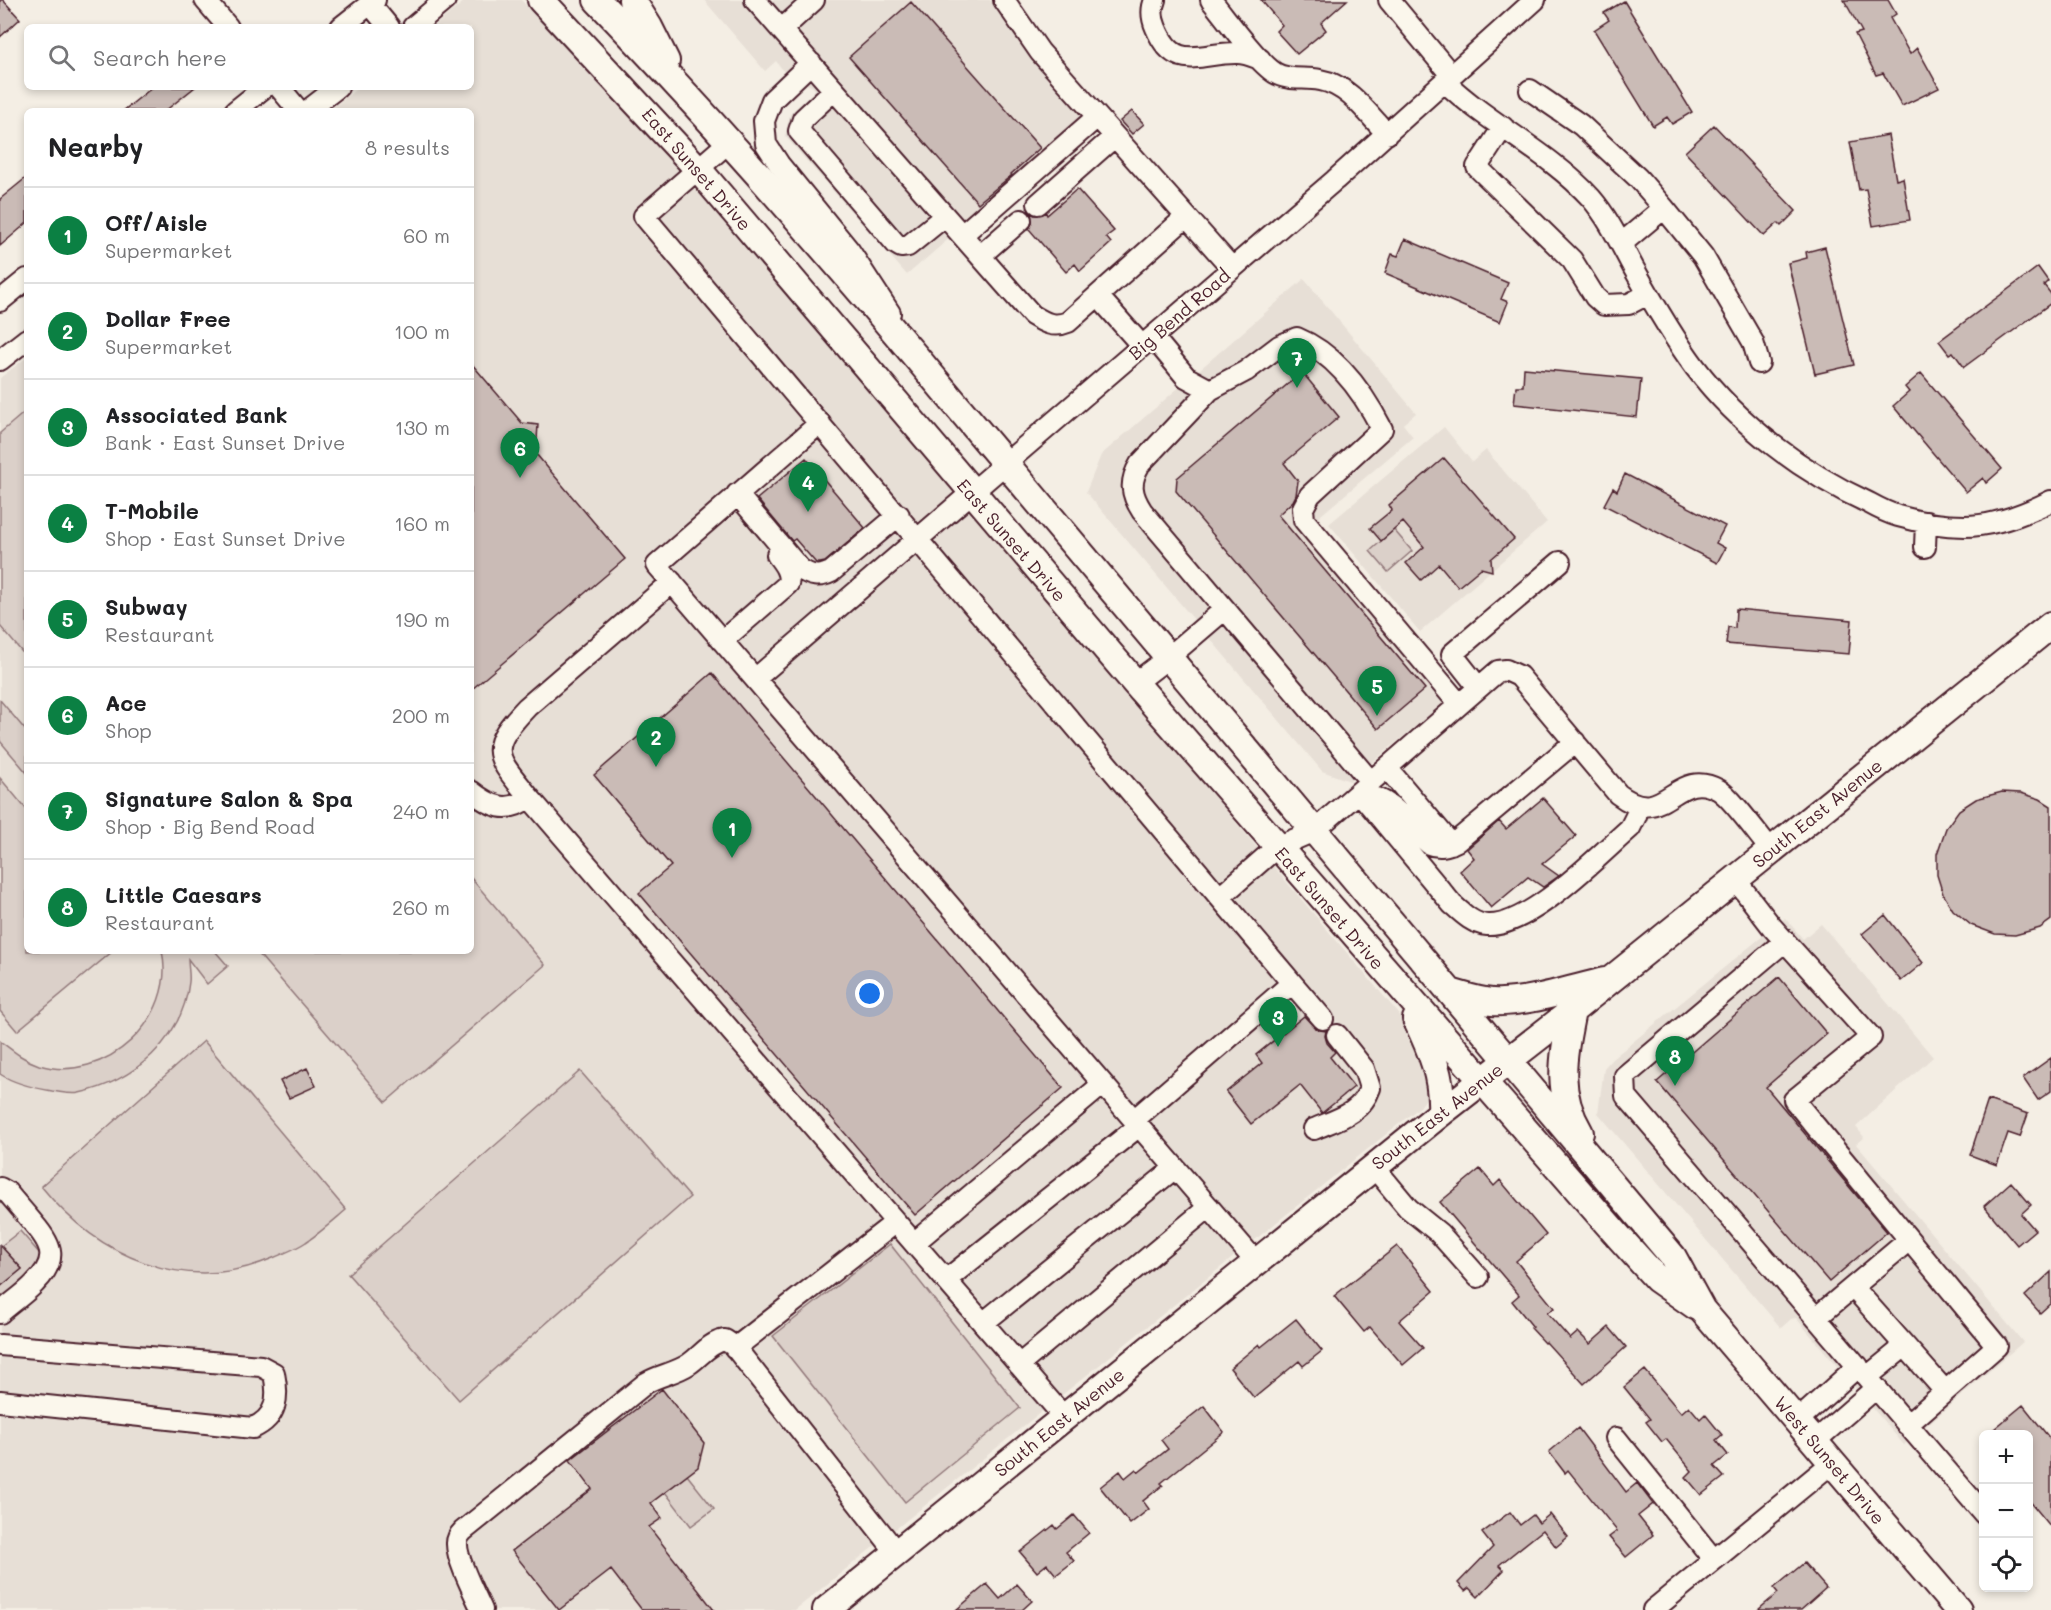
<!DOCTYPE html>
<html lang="en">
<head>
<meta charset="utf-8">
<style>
  body { margin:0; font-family:Mali,sans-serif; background:#f2f2f2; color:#202124 }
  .controls { position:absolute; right:18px; bottom:18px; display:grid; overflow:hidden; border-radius:9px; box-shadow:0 3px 9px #0003 }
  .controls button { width:54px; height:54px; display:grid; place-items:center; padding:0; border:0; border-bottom:2px solid #e0e0e0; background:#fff; color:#202124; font:30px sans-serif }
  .you { position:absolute; left:870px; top:994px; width:21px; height:21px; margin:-15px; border:4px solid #fff; border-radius:50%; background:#1a73e8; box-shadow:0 0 0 9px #1a73e833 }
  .badge { display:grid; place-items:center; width:39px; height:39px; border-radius:50%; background:#0b8043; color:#fff; font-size:20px; font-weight:700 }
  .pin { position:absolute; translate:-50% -50px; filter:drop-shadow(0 2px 3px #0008) }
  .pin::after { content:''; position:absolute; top:32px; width:21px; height:18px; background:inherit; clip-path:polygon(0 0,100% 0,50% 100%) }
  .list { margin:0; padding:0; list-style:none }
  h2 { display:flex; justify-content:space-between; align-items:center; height:78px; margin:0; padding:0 24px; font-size:26px }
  h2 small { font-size:20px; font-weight:400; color:#757577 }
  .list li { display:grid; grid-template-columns:39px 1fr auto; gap:18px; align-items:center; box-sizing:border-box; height:96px; padding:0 24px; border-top:2px solid #e0e0e0 }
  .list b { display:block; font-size:22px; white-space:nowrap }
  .list p { margin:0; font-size:20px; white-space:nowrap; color:#757577 }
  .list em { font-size:20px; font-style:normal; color:#757577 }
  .icon { flex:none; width:33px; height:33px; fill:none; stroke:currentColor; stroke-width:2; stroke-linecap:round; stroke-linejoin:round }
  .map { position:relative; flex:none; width:2051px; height:1610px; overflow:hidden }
  .search { position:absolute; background:#fff; box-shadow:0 3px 9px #0003; left:24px; top:24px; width:450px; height:66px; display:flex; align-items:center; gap:15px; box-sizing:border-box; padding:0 21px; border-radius:9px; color:#757577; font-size:22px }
  .panel { position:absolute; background:#fff; box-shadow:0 3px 9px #0003; left:24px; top:108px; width:450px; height:846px; border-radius:9px }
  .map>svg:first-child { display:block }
  .built { fill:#e7dfd6 }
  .green { fill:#dbd0c9; stroke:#92787a; stroke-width:1.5 }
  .building { fill:#cabbb6; stroke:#4a1f2b; stroke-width:1.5 }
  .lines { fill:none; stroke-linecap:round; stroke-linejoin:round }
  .minor-casing { stroke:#4a1f2b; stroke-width:24 }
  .major-casing { stroke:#4a1f2b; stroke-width:30 }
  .minor { stroke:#fbf7ec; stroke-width:20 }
  .major { stroke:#fbf7ec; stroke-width:26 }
  .labels { text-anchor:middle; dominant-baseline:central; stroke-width:4.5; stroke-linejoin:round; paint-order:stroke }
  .street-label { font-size:18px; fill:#4a1f2b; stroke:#fbf7ec }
</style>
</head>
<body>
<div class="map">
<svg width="2051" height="1610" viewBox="0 0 2051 1610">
  <rect width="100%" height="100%" fill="#f4eee4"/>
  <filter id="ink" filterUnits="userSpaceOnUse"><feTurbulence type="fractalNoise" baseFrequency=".0167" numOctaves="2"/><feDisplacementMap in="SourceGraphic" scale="12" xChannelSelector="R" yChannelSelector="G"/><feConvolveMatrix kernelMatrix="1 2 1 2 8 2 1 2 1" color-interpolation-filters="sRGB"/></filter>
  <g filter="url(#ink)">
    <path class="built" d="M 466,0 L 521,0 L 667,154 L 1416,1034 L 1426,1058 L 1428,1096 L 1420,1107 L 795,1610 L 0,1610 L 0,378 L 27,357 L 27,951 L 471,951 L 471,111 L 329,111 L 359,87 L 471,87 L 471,27 L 433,27 Z
      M 704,0 L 990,0 L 1050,82 L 1086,120 L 907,275 L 785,136 L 790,114 L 812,93 L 815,90 L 813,87 L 785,73 L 776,61 L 765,71 Z
      M 1304,279 L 1416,413 L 1403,424 L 1413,437 L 1321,515 L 1319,521 L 1320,529 L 1460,689 L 1350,781 L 1322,771 L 1086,492 L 1101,455 Z
      M 1444,427 L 1472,462 L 1486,450 L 1547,522 L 1420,632 L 1329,524 Z
      M 1785,918 L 1803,939 L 1821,924 L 1933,1057 L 1856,1127 L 1864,1137 L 1856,1144 L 2023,1342 L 1904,1445 L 1796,1318 L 1791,1319 L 1781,1328 L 1598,1113 L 1604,1068 L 1612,1059 Z"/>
    <path class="green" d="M 27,410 L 27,658 L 0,626 L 0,433 Z
      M 1394,530 L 1412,551 L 1388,572 L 1370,551 Z
      M 0,700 L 27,732 L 27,773 L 0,741 Z
      M 0,778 L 27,810 L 27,951 L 113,951 L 17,1031 L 0,1011 Z
      M 471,878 L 545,965 L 386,1102 L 256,951 L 471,951 Z
      M 162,951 L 215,951 L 228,966 L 207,984 L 188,959 C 188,967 190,975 189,982 C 183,1039 133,1082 79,1093 C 71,1095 61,1092 52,1091 C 34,1088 15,1084 0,1074 L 0,1041 C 13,1051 24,1060 39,1065 C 105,1085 177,1018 162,951 Z
      M 204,1041 L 346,1210 C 333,1221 320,1233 306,1242 C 296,1249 284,1253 273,1258 C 185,1296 98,1257 41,1186 Z
      M 580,1071 L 690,1197 L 459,1400 L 348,1274 Z
      M 20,1231 L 40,1254 L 35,1270 L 0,1301 L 0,1287 L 22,1269 L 1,1246 Z
      M 890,1244 L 1020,1408 L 905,1502 L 773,1336 Z
      M 687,1475 L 714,1509 L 691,1526 L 665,1492 Z"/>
    <path class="building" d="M 0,0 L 3,0 L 20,19 L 0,37 Z
      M 1261,0 L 1347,0 L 1321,23 L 1326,30 L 1297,54 L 1276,31 L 1282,25 Z
      M 1844,0 L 1888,0 L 1896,14 L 1890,18 L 1910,54 L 1917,48 L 1939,88 L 1902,106 L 1883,73 L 1876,75 L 1855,34 L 1862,32 Z
      M 1624,1 L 1692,112 L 1672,124 L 1667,117 L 1653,126 L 1594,30 L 1609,20 L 1604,13 Z
      M 911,2 L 1040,148 L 1011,174 L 1012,175 L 978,203 L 849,57 Z
      M 153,87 L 195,87 L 165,111 L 123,111 Z
      M 1132,111 L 1144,124 L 1132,134 L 1120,121 Z
      M 1714,125 L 1796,211 L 1781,226 L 1778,223 L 1764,236 L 1685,152 Z
      M 1888,135 L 1896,180 L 1903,178 L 1910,220 L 1873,226 L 1866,189 L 1859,190 L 1850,142 Z
      M 27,177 L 27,223 L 0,246 L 0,199 Z
      M 1077,189 L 1114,231 L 1106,237 L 1111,243 L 1080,271 L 1075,264 L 1066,272 L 1029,229 L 1032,223 L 1031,213 L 1035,215 L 1046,213 L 1047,215 Z
      M 1405,239 L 1508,283 L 1501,299 L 1508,302 L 1500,322 L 1385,273 L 1392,254 L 1398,256 Z
      M 1825,247 L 1854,365 L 1815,374 L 1788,263 L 1807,258 L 1806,252 Z
      M 2038,267 L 2048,281 L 2044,285 L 2051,294 L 2051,303 L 1964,367 L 1953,352 L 1949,354 L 1939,341 Z
      M 471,363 L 522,423 L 538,425 L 536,454 L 625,559 L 471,690 Z
      M 1524,368 L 1641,379 L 1637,417 L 1514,404 L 1516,386 L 1523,386 Z
      M 1302,372 L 1339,417 L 1284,463 L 1298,481 L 1296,495 L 1293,501 L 1278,515 L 1425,689 L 1378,729 L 1176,491 L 1177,478 Z
      M 1921,373 L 2002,469 L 1986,483 L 1983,478 L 1966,492 L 1893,406 L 1909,392 L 1905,387 Z
      M 806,458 L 865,528 L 825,562 L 820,563 L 816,563 L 795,539 L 792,541 L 757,499 Z
      M 1444,458 L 1514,539 L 1491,559 L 1492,571 L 1481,568 L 1458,587 L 1439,564 L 1421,580 L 1406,563 L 1424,547 L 1403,522 L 1381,541 L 1370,528 L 1392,510 L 1389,505 Z
      M 1625,474 L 1725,526 L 1716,543 L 1725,548 L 1717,563 L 1604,505 L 1613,488 L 1617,491 Z
      M 1736,609 L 1852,620 L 1849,654 L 1726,644 L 1728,627 L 1735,628 Z
      M 712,673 L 1063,1088 L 915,1215 L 639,893 L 671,866 L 594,775 Z
      M 2002,792 L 2021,793 L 2040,799 L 2051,806 L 2051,920 L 2040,928 L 2015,935 L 1995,934 L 1971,925 L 1953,910 L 1943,894 L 1937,875 L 1937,854 L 1946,828 L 1959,810 L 1976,799 Z
      M 1543,798 L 1576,836 L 1542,864 L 1559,876 L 1543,887 L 1528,877 L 1491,908 L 1460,871 L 1474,858 L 1467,849 L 1499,821 L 1506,829 Z
      M 1885,915 L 1923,963 L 1901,981 L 1862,934 Z
      M 1779,977 L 1827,1034 L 1766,1087 L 1887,1232 L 1829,1282 L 1657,1082 Z
      M 1304,1016 L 1314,1027 L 1320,1030 L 1326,1031 L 1325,1036 L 1327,1043 L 1335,1052 L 1330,1057 L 1354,1087 L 1322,1113 L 1300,1085 L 1251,1124 L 1226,1092 L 1262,1063 L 1256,1055 Z
      M 2051,1058 L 2051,1091 L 2038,1100 L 2023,1078 Z
      M 307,1068 L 316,1086 L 289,1098 L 280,1081 Z
      M 1988,1100 L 2028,1114 L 2020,1137 L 2008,1133 L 1997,1165 L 1970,1155 Z
      M 1480,1169 L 1494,1186 L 1500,1180 L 1546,1235 L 1516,1261 L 1554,1308 L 1547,1313 L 1570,1339 L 1578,1332 L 1590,1344 L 1609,1327 L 1626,1347 L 1584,1384 L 1546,1342 L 1545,1343 L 1531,1328 L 1533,1327 L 1512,1301 L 1519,1295 L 1440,1202 Z
      M 2011,1182 L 2031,1205 L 2021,1214 L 2035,1230 L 2017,1245 L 1984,1206 Z
      M 0,1245 L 22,1269 L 0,1287 Z
      M 1397,1246 L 1434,1291 L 1399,1321 L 1423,1348 L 1403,1365 L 1370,1327 L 1364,1332 L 1334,1296 Z
      M 2051,1272 L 2051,1303 L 2040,1313 L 2025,1296 Z
      M 1296,1319 L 1322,1351 L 1303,1366 L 1299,1361 L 1254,1398 L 1230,1368 L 1259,1344 L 1261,1347 Z
      M 1645,1370 L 1681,1413 L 1689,1406 L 1700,1419 L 1705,1414 L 1722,1435 L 1716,1440 L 1728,1455 L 1714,1466 L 1724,1477 L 1701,1495 L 1686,1477 L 1692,1471 L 1666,1439 L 1662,1442 L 1646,1422 L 1650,1419 L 1624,1387 Z
      M 662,1389 L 704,1443 L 698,1467 L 651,1503 L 662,1518 L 649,1527 L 714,1610 L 642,1610 L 611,1570 L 559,1610 L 512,1551 L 592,1489 L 570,1460 Z
      M 2023,1405 L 2051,1440 L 2051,1527 L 2028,1499 L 2028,1434 L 1988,1434 Z
      M 1204,1406 L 1224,1432 L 1161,1483 L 1163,1485 L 1143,1501 L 1149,1509 L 1130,1524 L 1100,1487 L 1120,1471 L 1125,1478 L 1136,1469 L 1139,1472 L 1168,1449 L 1161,1440 Z
      M 1578,1428 L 1626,1492 L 1637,1483 L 1653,1504 L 1638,1516 L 1653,1535 L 1626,1557 L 1609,1537 L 1617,1531 L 1568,1470 L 1565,1473 L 1549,1452 Z
      M 1510,1512 L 1520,1525 L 1533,1515 L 1539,1523 L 1550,1514 L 1568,1537 L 1556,1547 L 1543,1530 L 1499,1565 L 1504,1570 L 1478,1597 L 1469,1588 L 1465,1591 L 1458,1583 L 1493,1547 L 1482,1533 Z
      M 1074,1515 L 1089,1533 L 1066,1552 L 1074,1561 L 1056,1575 L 1047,1564 L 1037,1572 L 1020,1552 L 1054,1525 L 1057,1529 Z
      M 1804,1563 L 1826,1588 L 1801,1610 L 1758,1610 L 1778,1593 L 1774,1588 Z
      M 987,1584 L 1000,1599 L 1017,1584 L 1032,1601 L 1022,1610 L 956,1610 Z"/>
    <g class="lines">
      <defs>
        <path id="minor" d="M 205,0 L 228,27
          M 755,0 L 1032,315 C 1045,323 1054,328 1068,322 L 1186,217
          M 1004,0 L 1040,52 L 1232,268
          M 1155,0 C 1151,9 1152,19 1156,28 C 1175,74 1201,52 1237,53 C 1245,53 1252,56 1260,59
          M 1211,0 C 1226,18 1257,62 1275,73 C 1288,81 1305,77 1320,80 C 1349,85 1368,114 1387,134
          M 1389,0 L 1452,76
          M 370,4 L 389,27
          M 341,27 L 375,0
          M 413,27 L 445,0
          M 781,30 L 814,0
          M 811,63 L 772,100 L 764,121 L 766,144 L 779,164 L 849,250 L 890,313
          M 1445,82 C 1490,125 1549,152 1591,198 C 1609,219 1620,243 1633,267 C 1652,301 1672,336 1695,367 C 1739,425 1803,473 1869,503 C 1878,508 1888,513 1898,516 C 1919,522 1942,526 1965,526 C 1995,526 2025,514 2051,501
          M 279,87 L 299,111
          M 834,90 L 803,119 L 799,131 L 896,244 L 901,247 L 908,246 L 945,216
          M 1530,90 L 1581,125 L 1638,178 L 1664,208 L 1703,256 L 1753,342 L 1759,363
          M 235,111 L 265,87
          M 307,111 L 338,87
          M 1503,127 L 1477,167 L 1572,260 L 1595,297 L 1604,305 L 1629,304 L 1648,294
          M 730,141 L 644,216 L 1292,983 L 1134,1120
          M 1038,204 L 1114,137
          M 962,235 L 1097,117
          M 1621,244 L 1664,208
          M 980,256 L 1021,220
          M 1098,296 L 1142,346
          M 0,301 L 27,279
          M 1153,337 L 1186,377 L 1210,390 L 1246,371 L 1279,346 L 1297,338 C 1336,354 1363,392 1382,429 L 1310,495 L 1303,508 L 1304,520 L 1459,704
          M 0,360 L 27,339
          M 1210,390 L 1140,464 C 1129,482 1131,494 1142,511 L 1371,782
          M 820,423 L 657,565 L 1256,1262
          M 737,494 L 800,569 C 811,576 819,578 831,572 L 899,515
          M 1925,547 L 1926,522
          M 672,582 L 527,707 C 486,750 495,755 529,797 L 1064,1417
          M 722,641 L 788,584 C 791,573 784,564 777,555
          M 755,679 L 1335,180 L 1535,0
          M 1135,683 L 1169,657 L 1225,609
          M 1478,687 L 1452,654 L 1560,562
          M 1387,768 L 1451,844
          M 471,791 C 490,806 508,815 529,797
          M 1359,792 L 1452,904 C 1462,913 1473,924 1487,925 C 1529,928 1599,855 1630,828 L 1636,816 L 1638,806
          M 1362,793 C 1396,801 1405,822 1429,844 C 1439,848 1447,846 1457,841 L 1575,742
          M 1735,879 L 1772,927 L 1871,1037 L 1794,1100 L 1997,1346 L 1907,1425
          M 1220,897 L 1277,847 L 1314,831 L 1498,671 L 1506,670 L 1519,676 L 1618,794 C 1666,831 1674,765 1719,790 C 1732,798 1759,836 1771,850
          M 1785,941 L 1625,1076 L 1626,1096 L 1984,1514
          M 1292,983 L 1323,1019
          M 1314,1129 C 1337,1119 1361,1114 1370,1088 L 1364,1069 L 1337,1035
          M 1374,1167 L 1408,1208 L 1439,1233 L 1478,1277
          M 0,1188 L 7,1192 C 16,1203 25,1213 34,1224 C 53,1246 58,1260 35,1283 C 25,1294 11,1303 0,1313
          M 914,1243 L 1103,1084
          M 946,1280 L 1139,1126
          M 1853,1287 L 1945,1391
          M 1816,1318 L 1909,1240
          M 983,1323 L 1175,1168
          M 0,1345 L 261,1366 L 274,1373 C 279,1398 277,1417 253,1428 L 0,1401
          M 735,1348 L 896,1222
          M 1019,1365 L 1209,1207
          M 1867,1377 L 1905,1346
          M 1797,1421 L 1858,1366
          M 1616,1438 L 1714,1560
          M 1814,1442 L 1876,1388
          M 482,1610 C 475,1595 456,1558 457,1543 C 457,1538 460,1534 463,1531 L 646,1383 C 659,1375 676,1373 689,1364 C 701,1356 710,1342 725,1340 L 734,1346 L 897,1553
          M 1653,1610 L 1832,1463"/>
        <path id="major" d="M 541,0 L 698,169 L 1135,683 L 1619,1237 L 1657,1279 L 1697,1307
          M 597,0 C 708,115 813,235 916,357 L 1673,1257 L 1702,1310 L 1958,1610
          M 632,0 L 649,27 L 666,61
          M 1450,992 C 1464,996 1478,1001 1492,1002 C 1524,1004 1572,989 1604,981
          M 1572,1011 C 1563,1057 1555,1091 1580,1133
          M 1416,1019 C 1431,1050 1443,1078 1441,1113
          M 826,1610 L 1441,1113 L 1572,1011 L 2051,625"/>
      </defs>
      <use href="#minor" class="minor-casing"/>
      <use href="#major" class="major-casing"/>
      <use href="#minor" class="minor"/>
      <use href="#major" class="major"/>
    </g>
  </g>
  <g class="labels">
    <g class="street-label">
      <text transform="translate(697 169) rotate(49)">East Sunset Drive</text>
      <text transform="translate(1179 314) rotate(-41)">Big Bend Road</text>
      <text transform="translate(1012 540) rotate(49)">East Sunset Drive</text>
      <text transform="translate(1817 813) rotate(-39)">South East Avenue</text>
      <text transform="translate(1330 908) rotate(49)">East Sunset Drive</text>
      <text transform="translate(1437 1116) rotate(-38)">South East Avenue</text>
      <text transform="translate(1059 1422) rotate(-39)">South East Avenue</text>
      <text transform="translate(1830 1460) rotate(50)">West Sunset Drive</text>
    </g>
  </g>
</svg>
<div class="controls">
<button>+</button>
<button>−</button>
<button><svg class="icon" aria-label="locate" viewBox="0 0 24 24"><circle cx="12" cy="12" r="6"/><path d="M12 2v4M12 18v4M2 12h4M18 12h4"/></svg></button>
</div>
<div class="you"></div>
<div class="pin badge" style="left:732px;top:858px">1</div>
<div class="pin badge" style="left:656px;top:767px">2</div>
<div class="pin badge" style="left:1278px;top:1047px">3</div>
<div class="pin badge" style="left:808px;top:512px">4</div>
<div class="pin badge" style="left:1377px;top:716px">5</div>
<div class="pin badge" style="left:520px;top:478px">6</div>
<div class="pin badge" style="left:1297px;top:388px">7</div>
<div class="pin badge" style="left:1675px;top:1086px">8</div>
<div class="search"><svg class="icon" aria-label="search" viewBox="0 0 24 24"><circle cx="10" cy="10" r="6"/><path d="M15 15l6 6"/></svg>Search here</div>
<section class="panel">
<h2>Nearby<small>8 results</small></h2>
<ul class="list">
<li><span class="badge">1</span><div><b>Off/Aisle</b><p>Supermarket</p></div><em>60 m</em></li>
<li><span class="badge">2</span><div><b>Dollar Free</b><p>Supermarket</p></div><em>100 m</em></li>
<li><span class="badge">3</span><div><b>Associated Bank</b><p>Bank · East Sunset Drive</p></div><em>130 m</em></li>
<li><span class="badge">4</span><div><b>T-Mobile</b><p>Shop · East Sunset Drive</p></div><em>160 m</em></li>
<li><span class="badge">5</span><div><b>Subway</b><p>Restaurant</p></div><em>190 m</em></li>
<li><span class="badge">6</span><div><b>Ace</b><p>Shop</p></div><em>200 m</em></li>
<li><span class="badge">7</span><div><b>Signature Salon &amp; Spa</b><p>Shop · Big Bend Road</p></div><em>240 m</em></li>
<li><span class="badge">8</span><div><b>Little Caesars</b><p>Restaurant</p></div><em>260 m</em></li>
</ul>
</section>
</div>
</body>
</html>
